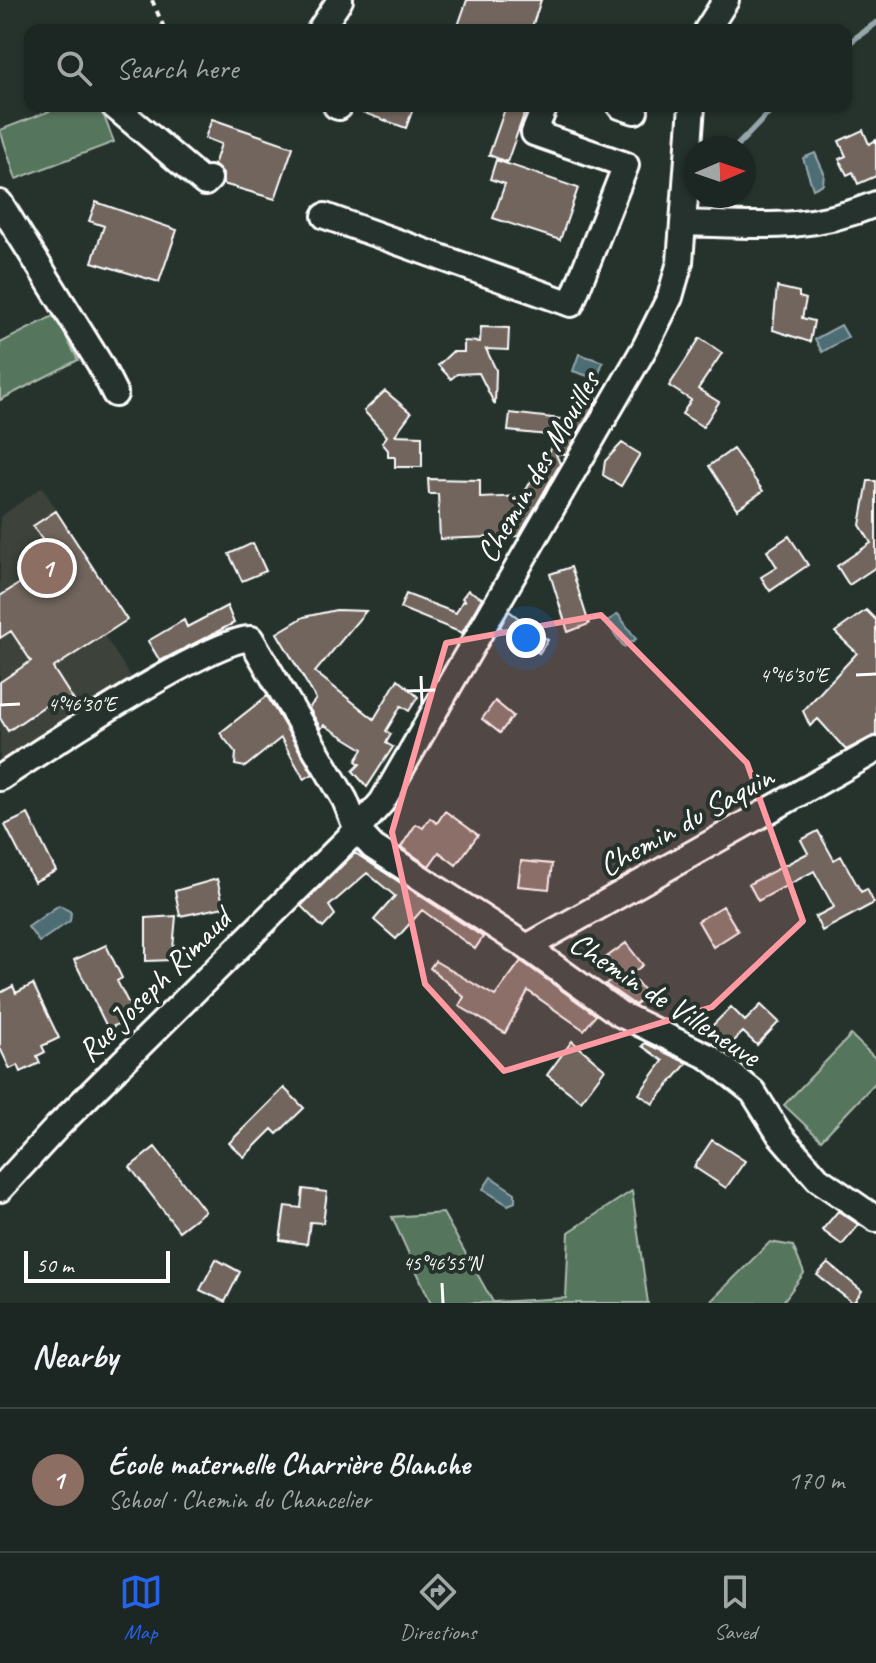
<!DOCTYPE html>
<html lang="en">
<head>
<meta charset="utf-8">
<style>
  body { margin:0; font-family:Caveat,sans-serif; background:#29322f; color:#f1f3f6 }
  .compass { position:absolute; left:684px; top:136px; width:72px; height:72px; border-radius:50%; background:#1c2622; box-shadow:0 2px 6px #0004; rotate:88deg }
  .scale { position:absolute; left:24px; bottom:20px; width:146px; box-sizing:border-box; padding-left:8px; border:4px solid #fff; border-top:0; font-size:22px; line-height:28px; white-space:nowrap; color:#fff; -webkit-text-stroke:6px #26332d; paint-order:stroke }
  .you { position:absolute; left:526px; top:638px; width:28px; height:28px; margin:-20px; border:6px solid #fff; border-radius:50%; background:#1a73e8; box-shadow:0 0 0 12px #1a73e833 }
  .badge { display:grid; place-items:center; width:52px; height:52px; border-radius:50%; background:#2563eb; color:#fff; font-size:26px; font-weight:700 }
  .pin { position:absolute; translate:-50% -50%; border:4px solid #fff; box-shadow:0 2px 8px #0006 }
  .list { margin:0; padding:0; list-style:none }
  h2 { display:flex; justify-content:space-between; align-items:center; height:104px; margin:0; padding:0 32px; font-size:34px }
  h2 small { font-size:26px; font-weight:400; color:#a0a5a5 }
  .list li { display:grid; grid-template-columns:52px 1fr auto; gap:24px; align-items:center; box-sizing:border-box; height:144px; padding:0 32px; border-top:2px solid #3a4340 }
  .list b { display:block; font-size:30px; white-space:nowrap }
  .list p { margin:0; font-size:26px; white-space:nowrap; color:#a0a5a5 }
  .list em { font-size:26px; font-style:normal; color:#a0a5a5 }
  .icon { flex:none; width:44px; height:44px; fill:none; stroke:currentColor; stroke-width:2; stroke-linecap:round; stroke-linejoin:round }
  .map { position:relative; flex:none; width:876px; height:1303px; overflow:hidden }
  .search { position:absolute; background:#1c2622; box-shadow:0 2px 6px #0004; left:24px; right:24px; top:24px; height:88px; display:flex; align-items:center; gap:20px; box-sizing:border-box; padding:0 28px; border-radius:16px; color:#a0a5a5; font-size:30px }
  .sheet { height:248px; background:#1c2622 }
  nav { display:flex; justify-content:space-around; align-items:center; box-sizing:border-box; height:112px; border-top:2px solid #3a4340; background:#1c2622; font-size:22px; color:#a0a5a5 }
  nav a { display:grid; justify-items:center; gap:4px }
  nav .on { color:#2563eb }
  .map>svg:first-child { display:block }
  .built { fill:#3c423b }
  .green { fill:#57755d; stroke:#abbaae; stroke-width:2 }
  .water { fill:#4e6d75; stroke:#95a7ac; stroke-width:2 }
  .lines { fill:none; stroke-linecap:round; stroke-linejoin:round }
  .stream { stroke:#95a7ac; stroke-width:6 }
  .building { fill:#71655d; stroke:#fff; stroke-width:2 }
  .minor-casing { stroke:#fff; stroke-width:30 }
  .path { stroke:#fff; stroke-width:4; stroke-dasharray:6 6; stroke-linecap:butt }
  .minor { stroke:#26332d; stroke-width:24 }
  .marked { fill:#ff9aa2; fill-opacity:0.2; stroke:#ff9aa2; stroke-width:6; stroke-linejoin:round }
  .ticks { fill:none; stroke:#fff; stroke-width:3 }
  .labels { text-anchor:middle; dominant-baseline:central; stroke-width:8; stroke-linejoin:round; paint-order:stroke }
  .street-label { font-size:32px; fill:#fff; stroke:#26332d }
  .ticks-label { font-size:20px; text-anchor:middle; fill:#fff; stroke:#26332d; stroke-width:8; stroke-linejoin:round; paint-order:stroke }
</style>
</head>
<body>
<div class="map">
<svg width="876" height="1303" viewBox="0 0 876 1303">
  <rect width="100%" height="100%" fill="#26332d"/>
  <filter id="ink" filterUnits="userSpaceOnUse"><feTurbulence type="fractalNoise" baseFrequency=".0125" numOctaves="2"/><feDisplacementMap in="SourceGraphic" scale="16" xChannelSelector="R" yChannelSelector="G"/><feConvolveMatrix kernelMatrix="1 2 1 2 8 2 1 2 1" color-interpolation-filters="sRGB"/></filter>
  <g filter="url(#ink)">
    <path class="built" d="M 42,487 L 127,620 L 104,635 L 133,680 L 56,723 L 0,762 L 0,517 Z"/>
    <path class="green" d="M 63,106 L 100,106 L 114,142 L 16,179 L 0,130 Z
      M 55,315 L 78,360 L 0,400 L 0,343 Z
      M 851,1035 L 876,1059 L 876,1082 L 821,1140 L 784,1105 Z
      M 632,1191 L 648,1303 L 431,1303 L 392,1217 L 443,1213 L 493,1302 L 566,1298 L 569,1232 Z
      M 770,1242 L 793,1246 L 804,1273 L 782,1303 L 709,1303 Z"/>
    <path class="water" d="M 815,153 L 824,173 L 823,184 L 813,189 L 803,158 Z
      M 841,325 L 848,337 L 822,352 L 815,339 Z
      M 579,354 L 603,362 L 597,379 L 573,371 Z
      M 618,614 L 636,639 L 624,647 L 606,622 Z
      M 59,905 L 71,912 L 70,921 L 39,942 L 28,927 Z
      M 491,1177 L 515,1193 L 515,1202 L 508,1205 L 483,1189 Z"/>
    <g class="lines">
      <path class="stream" d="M 846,45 L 876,23
        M 735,148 L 775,106"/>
    </g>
    <path class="building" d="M 467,0 L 541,0 L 531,30 L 468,30 L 458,26 Z
      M 354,106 L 414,106 L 406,128 L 353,109 Z
      M 506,106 L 527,106 L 507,162 L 489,155 Z
      M 212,119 L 293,147 L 275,199 L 223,184 L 223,174 L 214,165 L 221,144 L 205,138 Z
      M 863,130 L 869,144 L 876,140 L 876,176 L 858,184 L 853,172 L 847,175 L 839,159 L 846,156 L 839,141 Z
      M 496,160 L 578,188 L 560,240 L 493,218 L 505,184 L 490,179 Z
      M 96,202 L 177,230 L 159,282 L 92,262 L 104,226 L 89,221 Z
      M 777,287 L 799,292 L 799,297 L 806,299 L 802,318 L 814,321 L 810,342 L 773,330 Z
      M 481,327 L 509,328 L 508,350 L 486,349 L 496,370 L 495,405 L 479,373 L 457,374 L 451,379 L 438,365 L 452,352 L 464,352 L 464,341 L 480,342 Z
      M 700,338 L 722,353 L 698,389 L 719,402 L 703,427 L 682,414 L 691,400 L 669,386 Z
      M 385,391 L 411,413 L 395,435 L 422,436 L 422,467 L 395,467 L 395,457 L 388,457 L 388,450 L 382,443 L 387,436 L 364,411 Z
      M 588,393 L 598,399 L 566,454 L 556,454 L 560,464 L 519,536 L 440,539 L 438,494 L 429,494 L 428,479 L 480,480 L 480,498 L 522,496 L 559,436 L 508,431 L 510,413 L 570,420 Z
      M 622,443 L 640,454 L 621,486 L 603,475 L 605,461 Z
      M 733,449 L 763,491 L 737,509 L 709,466 Z
      M 868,481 L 876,481 L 876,567 L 849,585 L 837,566 L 871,543 L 860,525 Z
      M 56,511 L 127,620 L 53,668 L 74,701 L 61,709 L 55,699 L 8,731 L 0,718 L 0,682 L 31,661 L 11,631 L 0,638 L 0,596 L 56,560 L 33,526 Z
      M 789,536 L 808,565 L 770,591 L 761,577 L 777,567 L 767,551 Z
      M 253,543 L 266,571 L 242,581 L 229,554 Z
      M 571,567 L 589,624 L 568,632 L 550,574 Z
      M 468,590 L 482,598 L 462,633 L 400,608 L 406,594 L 456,613 L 463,600 L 466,601 L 462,598 Z
      M 227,606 L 234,623 L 160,661 L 148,641 L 184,620 L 187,627 Z
      M 336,610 L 366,611 L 315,672 L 374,719 L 398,679 L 418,697 L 409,711 L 401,706 L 386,731 L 391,734 L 386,743 L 393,747 L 367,787 L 353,771 L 360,764 L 356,761 L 363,749 L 324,725 L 321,729 L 309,708 L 316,699 L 277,633 L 304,617 Z
      M 866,610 L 876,620 L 876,735 L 846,750 L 818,719 L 810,726 L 803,711 L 857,653 L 835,632 Z
      M 509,611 L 548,640 L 539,653 L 500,627 Z
      M 267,696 L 313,774 L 304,779 L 281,738 L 245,767 L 235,765 L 236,753 L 220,733 Z
      M 495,701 L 513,716 L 500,733 L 482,719 Z
      M 445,811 L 478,835 L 456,865 L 439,852 L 429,866 L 401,847 L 416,824 L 423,828 L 430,818 L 437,823 Z
      M 28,814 L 56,871 L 34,882 L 5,825 Z
      M 818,831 L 834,860 L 841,856 L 861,892 L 867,889 L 874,903 L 822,931 L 815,917 L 834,907 L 814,871 L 758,901 L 749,884 L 808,853 L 801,840 Z
      M 355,853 L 483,937 L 475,949 L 422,910 L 396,939 L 374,920 L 395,896 L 367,873 L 329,906 L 335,915 L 323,928 L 301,906 Z
      M 521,861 L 552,864 L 549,889 L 518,886 Z
      M 217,879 L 224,907 L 180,916 L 175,891 Z
      M 723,906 L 738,931 L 713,947 L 698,921 Z
      M 176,916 L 172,960 L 146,961 L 146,918 Z
      M 626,943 L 643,965 L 631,974 L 647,995 L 635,1005 L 605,984 L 613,979 L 600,962 Z
      M 106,945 L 122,978 L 117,981 L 135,1016 L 108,1029 L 74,960 Z
      M 435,961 L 495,996 L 521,961 L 596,1015 L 584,1030 L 528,991 L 505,1033 L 459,1006 L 464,997 L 430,968 Z
      M 33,984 L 59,1038 L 42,1046 L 45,1052 L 37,1056 L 40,1063 L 21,1072 L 18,1065 L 10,1069 L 0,1048 L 0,993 L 13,986 L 16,993 Z
      M 761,1005 L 779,1022 L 757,1045 L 743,1032 L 729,1046 L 710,1028 L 731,1007 L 745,1021 Z
      M 572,1041 L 605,1069 L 581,1101 L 547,1075 Z
      M 645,1043 L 687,1063 L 653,1104 L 639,1094 L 663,1061 L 642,1046 Z
      M 284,1088 L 304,1108 L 277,1134 L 272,1129 L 244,1157 L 229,1143 Z
      M 712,1140 L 745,1161 L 726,1188 L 694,1167 Z
      M 155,1147 L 205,1211 L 179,1231 L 130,1167 Z
      M 303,1189 L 327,1192 L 323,1223 L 310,1222 L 307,1244 L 280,1240 L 285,1206 L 301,1208 Z
      M 838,1211 L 859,1225 L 842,1245 L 822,1230 Z
      M 216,1259 L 240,1272 L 225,1302 L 200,1290 Z
      M 828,1263 L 862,1291 L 853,1303 L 817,1275 Z"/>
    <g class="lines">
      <defs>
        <path id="minor" d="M 320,30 L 340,0
          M 707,30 L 726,0
          M 114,106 L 205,183 L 209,179
          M 336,106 L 339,107
          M 620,106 L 635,111
          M 0,203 L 100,364 L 115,394
          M 325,216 L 571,304 L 626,165 L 534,133 L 545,106
          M 685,223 C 756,225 808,232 876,204
          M 0,778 C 38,753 216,635 251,639 L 345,800 L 357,830 L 373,847 L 527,947 L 620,1014 L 709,1057 L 753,1092 L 780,1135 L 818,1179 L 876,1219
          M 527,947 L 876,750
          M 0,1189 L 58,1126 L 357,830 L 382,802 L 645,347 L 670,297 L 680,262 L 692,106"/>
      </defs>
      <use href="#minor" class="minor-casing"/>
      <path class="path" d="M 152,0 L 165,30"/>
      <use href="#minor" class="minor"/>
    </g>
  </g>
  <path class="marked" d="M 601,615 L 747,763 L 803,921 L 712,1007 L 504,1071 L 425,984 L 392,832 L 446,643 Z"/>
  <path class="ticks" d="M 856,675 L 876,674M 421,676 L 422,704M 407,691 L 435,690M 0,705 L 20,704M 442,1283 L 443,1303"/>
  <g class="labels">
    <g class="street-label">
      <text transform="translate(538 467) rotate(-60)">Chemin des Mouilles</text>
      <text transform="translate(686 821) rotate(-29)">Chemin du Saquin</text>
      <text transform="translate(154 985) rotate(-45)">Rue Joseph Rimaud</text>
      <text transform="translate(665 999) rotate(33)">Chemin de Villeneuve</text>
    </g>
  </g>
  <g class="ticks-label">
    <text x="794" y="682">4°46'30"E</text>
    <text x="82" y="711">4°46'30"E</text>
    <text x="442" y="1270">45°46'55"N</text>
  </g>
</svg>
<svg class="compass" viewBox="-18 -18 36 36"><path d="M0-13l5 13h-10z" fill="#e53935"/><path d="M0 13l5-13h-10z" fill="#a0a5a5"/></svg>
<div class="scale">50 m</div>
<div class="you"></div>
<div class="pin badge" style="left:47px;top:568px;background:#8d6e63">1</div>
<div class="search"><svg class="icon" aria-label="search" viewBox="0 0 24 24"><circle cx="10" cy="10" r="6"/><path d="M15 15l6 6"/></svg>Search here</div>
</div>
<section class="sheet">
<h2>Nearby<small></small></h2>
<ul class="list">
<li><span class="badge" style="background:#8d6e63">1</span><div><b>École maternelle Charrière Blanche</b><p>School · Chemin du Chancelier</p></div><em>170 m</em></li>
</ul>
</section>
<nav>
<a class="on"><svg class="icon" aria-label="map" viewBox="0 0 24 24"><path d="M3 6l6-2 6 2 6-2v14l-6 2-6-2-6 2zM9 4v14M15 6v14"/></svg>Map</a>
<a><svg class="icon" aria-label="directions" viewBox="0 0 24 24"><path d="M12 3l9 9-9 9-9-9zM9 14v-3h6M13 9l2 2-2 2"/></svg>Directions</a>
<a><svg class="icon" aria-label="saved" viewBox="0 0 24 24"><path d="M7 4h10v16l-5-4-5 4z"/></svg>Saved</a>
</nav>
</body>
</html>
